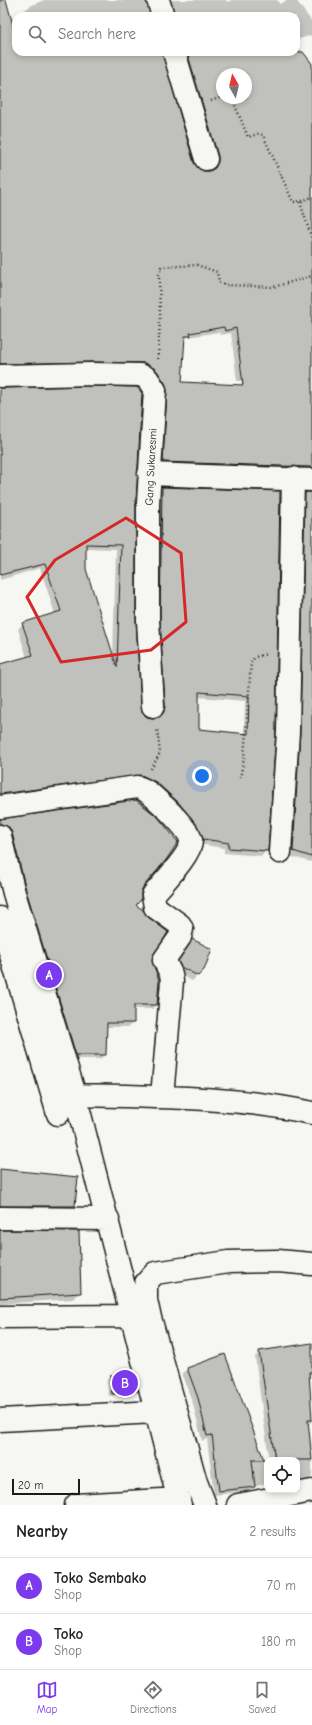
<!DOCTYPE html>
<html lang="en">
<head>
<meta charset="utf-8">
<style>
  body { margin:0; font-family:"Comic Neue",sans-serif; background:#f6f6f6; color:#222 }
  .controls { position:absolute; right:12px; bottom:12px; display:grid; overflow:hidden; border-radius:8px; box-shadow:0 2px 6px #0003 }
  .controls button { width:36px; height:36px; display:grid; place-items:center; padding:0; border:0; border-bottom:1px solid #e0e0e0; background:#fff; color:#222; font:20px sans-serif }
  .compass { position:absolute; left:216px; top:68px; width:36px; height:36px; border-radius:50%; background:#fff; box-shadow:0 2px 6px #0003; rotate:352deg }
  .scale { position:absolute; left:12px; bottom:10px; width:68px; box-sizing:border-box; padding-left:4px; border:2px solid #1c1c1c; border-top:0; font-size:11px; line-height:14px; white-space:nowrap; color:#1c1c1c; -webkit-text-stroke:3px #f6f6f2; paint-order:stroke }
  .you { position:absolute; left:202px; top:776px; width:14px; height:14px; margin:-10px; border:3px solid #fff; border-radius:50%; background:#1a73e8; box-shadow:0 0 0 6px #1a73e833 }
  .badge { display:grid; place-items:center; width:26px; height:26px; border-radius:50%; background:#7c3aed; color:#fff; font-size:13px; font-weight:700 }
  .pin { position:absolute; translate:-50% -50%; border:2px solid #fff; box-shadow:0 1px 4px #0006 }
  .list { margin:0; padding:0; list-style:none }
  h2 { display:flex; justify-content:space-between; align-items:center; height:52px; margin:0; padding:0 16px; font-size:17px }
  h2 small { font-size:13px; font-weight:400; color:#767676 }
  .list li { display:grid; grid-template-columns:26px 1fr auto; gap:12px; align-items:center; box-sizing:border-box; height:56px; padding:0 16px; border-top:1px solid #e0e0e0 }
  .list b { display:block; font-size:15px; white-space:nowrap }
  .list p { margin:0; font-size:13px; white-space:nowrap; color:#767676 }
  .list em { font-size:13px; font-style:normal; color:#767676 }
  .icon { flex:none; width:22px; height:22px; fill:none; stroke:currentColor; stroke-width:2; stroke-linecap:round; stroke-linejoin:round }
  .map { position:relative; flex:none; width:312px; height:1505px; overflow:hidden }
  .search { position:absolute; background:#fff; box-shadow:0 2px 6px #0003; left:12px; right:12px; top:12px; height:44px; display:flex; align-items:center; gap:10px; box-sizing:border-box; padding:0 14px; border-radius:12px; color:#767676; font-size:15px }
  .sheet { height:164px; background:#fff }
  nav { display:flex; justify-content:space-around; align-items:center; box-sizing:border-box; height:56px; border-top:1px solid #e0e0e0; background:#fff; font-size:11px; color:#767676 }
  nav a { display:grid; justify-items:center; gap:2px }
  nav .on { color:#7c3aed }
  .map>svg:first-child { display:block }
  .shadow { fill:#0003; fill-rule:evenodd }
  .building { fill:#c0c0bd; stroke:#1c1c1c; fill-rule:evenodd }
  .lines { fill:none; stroke-linecap:round; stroke-linejoin:round }
  .minor-casing { stroke:#1c1c1c; stroke-width:25 }
  .path { stroke:#1c1c1c; stroke-width:2.5; stroke-dasharray:1 3; stroke-linecap:butt }
  .minor { stroke:#f6f6f2; stroke-width:22 }
  .marked { fill:none; stroke:#d62828; stroke-width:3; stroke-linejoin:round }
  .labels { text-anchor:middle; dominant-baseline:central; stroke-width:4; stroke-linejoin:round; paint-order:stroke }
  .street-label { font-size:11px; fill:#1c1c1c; stroke:#f6f6f2 }
</style>
</head>
<body>
<div class="map">
<svg width="312" height="1505" viewBox="0 0 312 1505">
  <rect width="100%" height="100%" fill="#f6f6f2"/>
  <filter id="ink" filterUnits="userSpaceOnUse"><feTurbulence type="fractalNoise" baseFrequency=".025" numOctaves="2"/><feDisplacementMap in="SourceGraphic" scale="8" xChannelSelector="R" yChannelSelector="G"/><feConvolveMatrix kernelMatrix="1 2 1 2 8 2 1 2 1" color-interpolation-filters="sRGB"/></filter>
  <g filter="url(#ink)">
    <path class="shadow" d="M 44,0 L 145,0 L 150,16 L 16,16 L 16,52 L 161,52 L 193,163 L 197,169 L 203,172 L 212,171 L 213,161 L 180,52 L 296,52 L 296,44 L 312,65 L 312,383 L 237,381 L 231,333 L 220,335 L 219,332 L 188,337 L 184,341 L 181,383 L 239,386 L 243,382 L 312,404 L 312,474 L 158,467 L 161,388 L 0,368 L 0,17 L 10,20 L 32,5 ZM 222,74 L 246,74 L 246,98 L 222,98 Z
      M 163,0 L 226,0 L 227,2 L 232,0 L 277,0 L 280,4 L 287,0 L 296,0 L 312,22 L 312,35 L 296,40 L 296,16 L 170,16 Z
      M 0,389 L 135,502 L 134,620 L 140,707 L 142,714 L 147,718 L 154,719 L 160,717 L 161,711 L 156,625 L 157,493 L 162,488 L 279,492 L 267,851 L 261,856 L 224,853 L 224,848 L 198,844 L 151,787 L 0,799 L 0,665 L 27,658 L 18,629 L 23,624 L 55,614 L 40,568 L 0,580 ZM 85,548 L 116,549 L 113,656 L 85,569 ZM 198,697 L 245,701 L 244,735 L 198,729 Z
      M 306,493 L 312,493 L 312,862 L 288,856 L 300,498 Z
      M 3,820 L 142,887 L 135,906 L 151,959 L 156,1004 L 152,1009 L 133,1009 L 133,1023 L 128,1027 L 106,1027 L 105,1054 L 100,1059 L 71,1059 L 0,829 L 0,823 Z
      M 193,940 L 203,970 L 192,981 L 176,972 L 174,967 Z
      M 0,1170 L 74,1206 L 67,1213 L 0,1212 Z
      M 0,1234 L 80,1292 L 73,1299 L 0,1304 Z
      M 312,1347 L 312,1374 L 309,1376 L 312,1421 L 308,1425 L 312,1455 L 312,1476 L 309,1479 L 297,1481 L 297,1460 L 269,1460 L 255,1357 L 260,1352 Z
      M 225,1355 L 267,1470 L 267,1483 L 254,1487 L 249,1491 L 214,1495 L 207,1439 L 202,1441 L 193,1404 L 182,1374 L 188,1369 Z
      M 133,1374 L 137,1390 L 134,1393 L 109,1396 L 107,1380 L 110,1377 Z"/>
    <path class="building" d="M 0,0 L 6,0 L 16,36 L 16,52 L 162,52 L 194,163 L 198,168 L 204,171 L 210,171 L 215,168 L 218,162 L 218,156 L 187,52 L 303,52 L 310,61 L 312,64 L 312,467 L 163,462 L 167,390 L 165,383 L 157,371 L 145,363 L 92,362 L 0,364 ZM 222,74 L 246,74 L 246,98 L 222,98 ZM 224,327 L 225,331 L 236,328 L 243,385 L 182,382 L 185,336 L 191,336 L 190,333 Z
      M 92,386 L 137,387 L 142,393 L 136,502 L 136,620 L 141,707 L 142,713 L 147,717 L 153,718 L 160,717 L 164,712 L 165,705 L 160,620 L 162,487 L 280,491 L 276,731 L 268,851 L 228,848 L 229,843 L 203,839 L 197,825 L 178,802 L 156,782 L 141,775 L 0,794 L 0,664 L 33,655 L 22,623 L 61,611 L 45,564 L 0,575 L 0,388 ZM 86,544 L 121,545 L 117,667 L 86,569 ZM 199,692 L 249,696 L 248,734 L 199,729 Z
      M 305,492 L 312,492 L 312,857 L 293,851 L 300,732 Z
      M 136,800 L 158,817 L 178,842 L 166,860 L 143,887 L 141,892 L 141,900 L 136,905 L 143,910 L 148,917 L 168,932 L 152,959 L 159,981 L 157,1005 L 134,1005 L 134,1023 L 107,1023 L 106,1055 L 76,1055 L 26,890 L 12,833 L 9,827 L 0,824 L 0,819 Z
      M 192,939 L 212,949 L 204,970 L 198,976 L 181,967 L 178,961 Z
      M 0,1169 L 78,1177 L 75,1206 L 0,1206 Z
      M 0,1230 L 79,1231 L 81,1293 L 0,1298 Z
      M 312,1343 L 312,1372 L 309,1372 L 312,1420 L 308,1420 L 312,1460 L 275,1460 L 259,1351 Z
      M 225,1354 L 264,1460 L 252,1460 L 255,1487 L 219,1491 L 212,1435 L 207,1436 L 198,1398 L 187,1368 Z
      M 133,1373 L 138,1391 L 112,1394 L 110,1376 Z"/>
    <g class="lines">
      <defs>
        <path id="minor" d="M 158,0 L 163,16
          M 174,52 L 206,159
          M 0,376 L 92,374 L 140,375 L 147,378 L 155,390 L 148,503 L 148,620 L 153,706
          M 149,474 L 312,480
          M 0,807 L 137,787 C 148,789 157,801 166,808 C 173,815 189,831 191,840 C 194,851 161,885 153,895 L 155,907 L 180,925 L 182,929 L 180,937 L 164,960 L 171,974 L 172,981 L 162,1097
          M 0,836 L 14,893 L 75,1095 L 180,1505
          M 280,852 L 288,732 L 293,478
          M 0,918 L 58,1114
          M 75,1095 C 153,1097 235,1096 312,1113
          M 0,1218 L 108,1219
          M 0,1317 L 132,1316
          M 0,1420 L 156,1412
          M 76,1505 L 179,1499
          M 205,1505 L 196,1482 L 149,1314 L 146,1300 L 146,1283 L 155,1273 L 228,1262 L 278,1261 L 312,1264
          M 238,1505 L 312,1491"/>
      </defs>
      <use href="#minor" class="minor-casing"/>
      <path class="path" d="M 232,98 L 248,137 L 258,134 L 263,135 L 293,202 L 302,201 L 312,197
        M 211,101 L 222,97
        M 300,202 L 312,239
        M 158,359 L 160,318 L 159,275 L 161,267 L 197,265 L 217,272 L 219,282 L 226,285 L 273,287 L 312,276
        M 151,769 L 160,753 L 157,728
        M 240,778 L 244,758 L 251,663 L 255,657 L 267,654"/>
      <use href="#minor" class="minor"/>
    </g>
  </g>
  <path class="marked" d="M 126,518 L 181,553 L 186,622 L 151,650 L 61,662 L 27,597 L 55,560 Z"/>
  <g class="labels">
    <g class="street-label">
      <text transform="translate(151 467) rotate(-87)">Gang Sukaresmi</text>
    </g>
  </g>
</svg>
<div class="controls">
<button><svg class="icon" aria-label="locate" viewBox="0 0 24 24"><circle cx="12" cy="12" r="6"/><path d="M12 2v4M12 18v4M2 12h4M18 12h4"/></svg></button>
</div>
<svg class="compass" viewBox="-18 -18 36 36"><path d="M0-13l5 13h-10z" fill="#e53935"/><path d="M0 13l5-13h-10z" fill="#767676"/></svg>
<div class="scale">20 m</div>
<div class="you"></div>
<div class="pin badge" style="left:49px;top:975px">A</div>
<div class="pin badge" style="left:125px;top:1383px">B</div>
<div class="search"><svg class="icon" aria-label="search" viewBox="0 0 24 24"><circle cx="10" cy="10" r="6"/><path d="M15 15l6 6"/></svg>Search here</div>
</div>
<section class="sheet">
<h2>Nearby<small>2 results</small></h2>
<ul class="list">
<li><span class="badge">A</span><div><b>Toko Sembako</b><p>Shop</p></div><em>70 m</em></li>
<li><span class="badge">B</span><div><b>Toko</b><p>Shop</p></div><em>180 m</em></li>
</ul>
</section>
<nav>
<a class="on"><svg class="icon" aria-label="map" viewBox="0 0 24 24"><path d="M3 6l6-2 6 2 6-2v14l-6 2-6-2-6 2zM9 4v14M15 6v14"/></svg>Map</a>
<a><svg class="icon" aria-label="directions" viewBox="0 0 24 24"><path d="M12 3l9 9-9 9-9-9zM9 14v-3h6M13 9l2 2-2 2"/></svg>Directions</a>
<a><svg class="icon" aria-label="saved" viewBox="0 0 24 24"><path d="M7 4h10v16l-5-4-5 4z"/></svg>Saved</a>
</nav>
</body>
</html>
